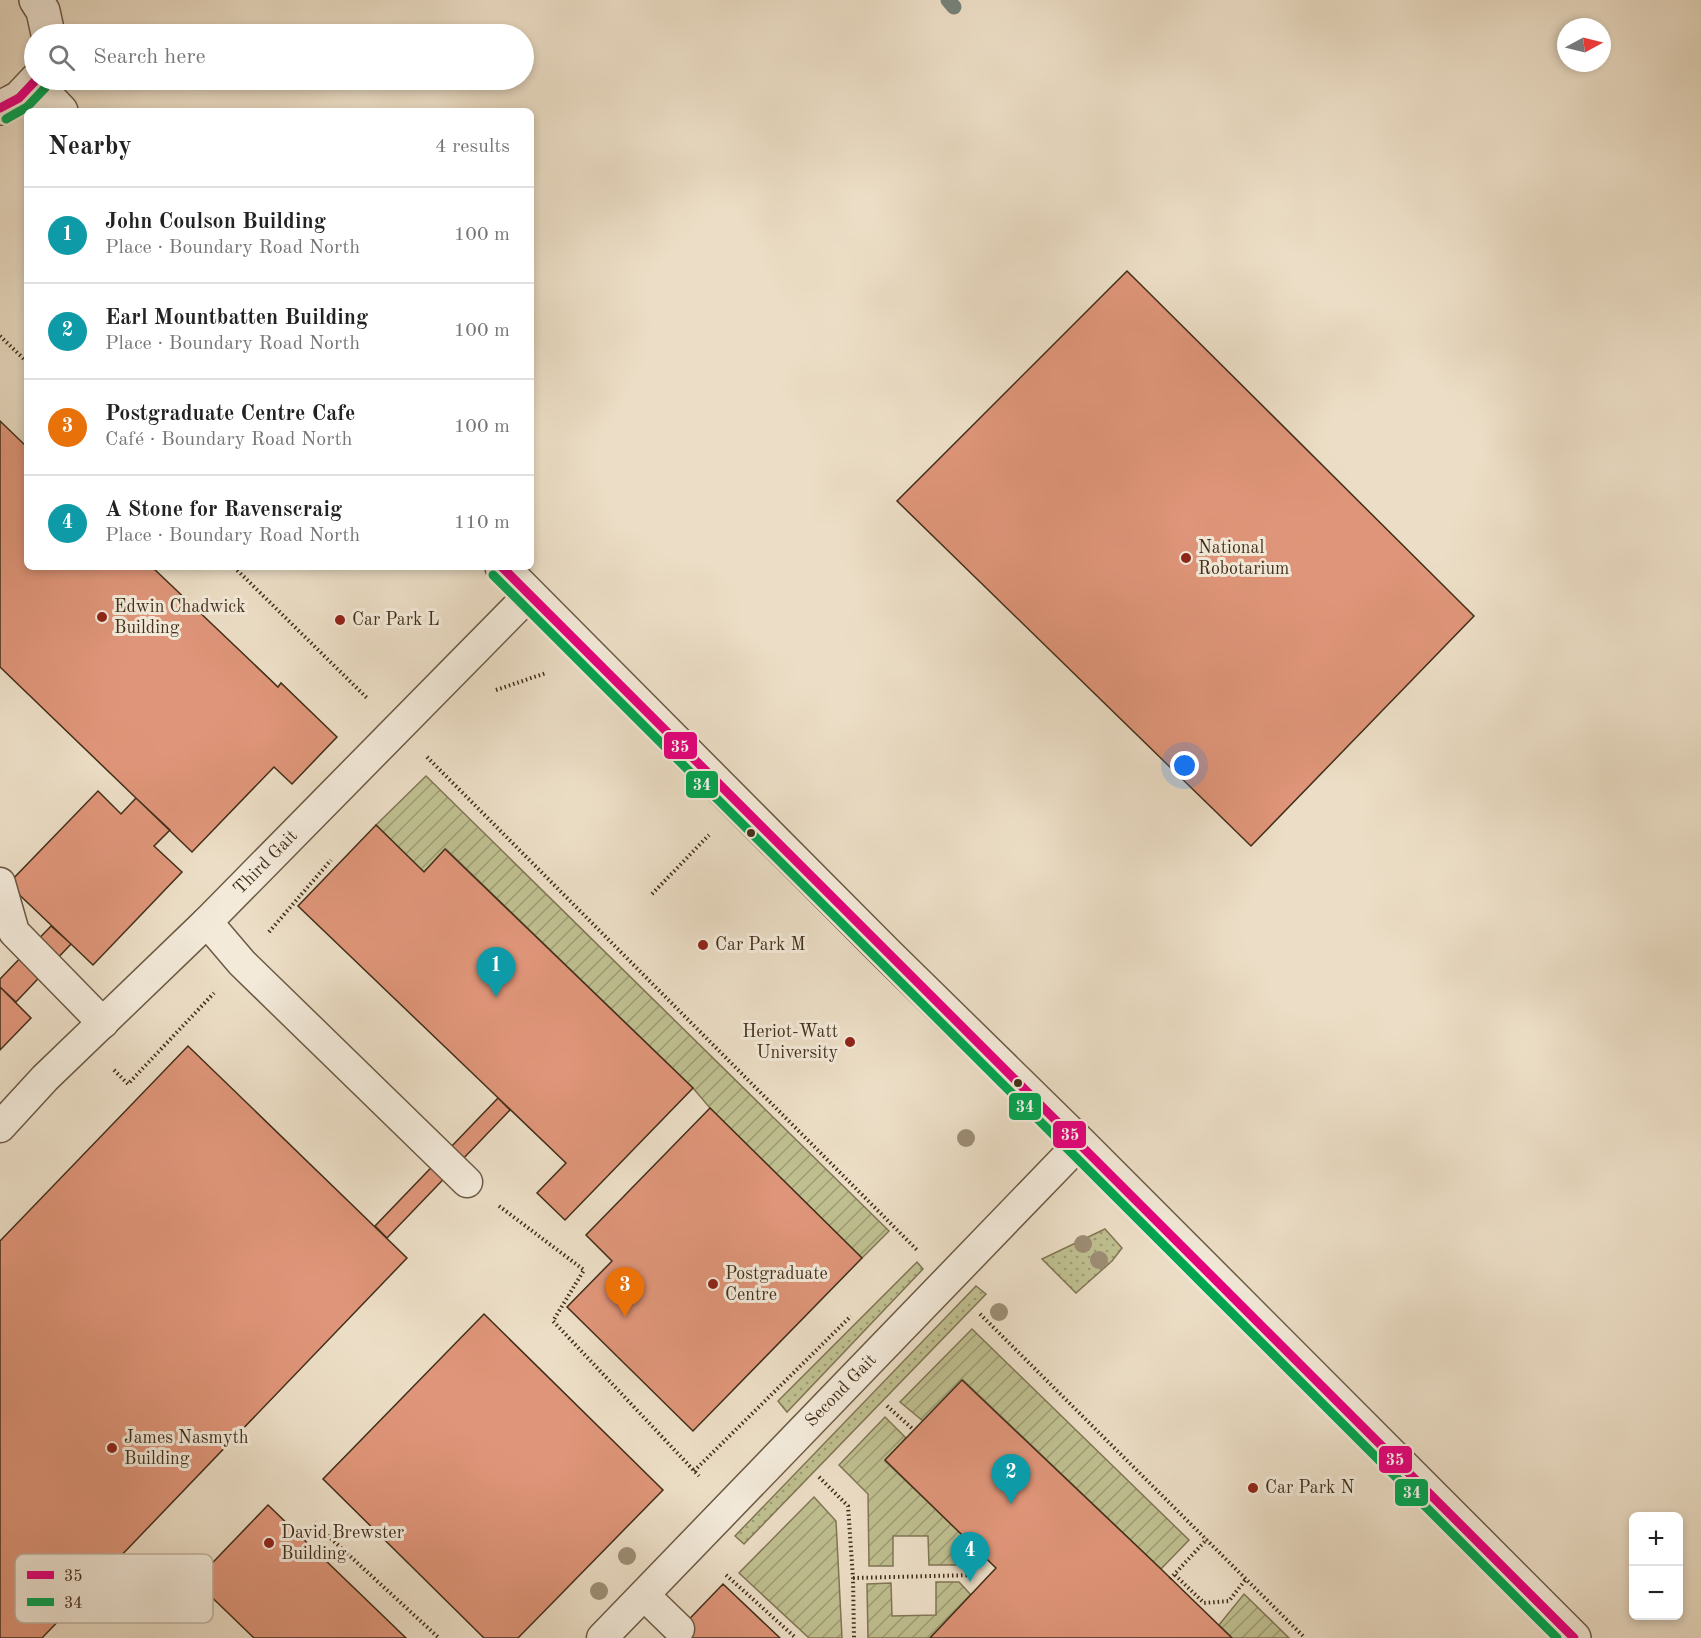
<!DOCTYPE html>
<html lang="en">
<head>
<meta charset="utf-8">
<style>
  body { margin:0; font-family:"Old Standard TT",serif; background:#f6f6f6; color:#222 }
  .controls { position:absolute; right:18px; bottom:18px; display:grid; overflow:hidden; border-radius:9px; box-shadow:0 3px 9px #0003 }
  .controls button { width:54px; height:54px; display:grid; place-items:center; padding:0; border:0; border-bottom:2px solid #e0e0e0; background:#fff; color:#222; font:30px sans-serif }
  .compass { position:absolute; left:1557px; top:18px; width:54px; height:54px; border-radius:50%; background:#fff; box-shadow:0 3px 9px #0003; rotate:83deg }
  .you { position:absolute; left:1185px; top:766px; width:21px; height:21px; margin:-15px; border:4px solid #fff; border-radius:50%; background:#1a73e8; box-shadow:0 0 0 9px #1a73e833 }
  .badge { display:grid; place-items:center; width:39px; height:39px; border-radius:50%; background:#b45309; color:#fff; font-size:20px; font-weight:700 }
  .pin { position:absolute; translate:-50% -50px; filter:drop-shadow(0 2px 3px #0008) }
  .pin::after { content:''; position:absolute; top:32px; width:21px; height:18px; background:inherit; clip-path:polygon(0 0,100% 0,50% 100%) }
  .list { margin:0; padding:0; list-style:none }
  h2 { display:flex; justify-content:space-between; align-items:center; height:78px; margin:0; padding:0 24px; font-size:26px }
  h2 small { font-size:20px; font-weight:400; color:#767676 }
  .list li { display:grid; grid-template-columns:39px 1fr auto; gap:18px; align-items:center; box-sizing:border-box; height:96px; padding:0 24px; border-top:2px solid #e0e0e0 }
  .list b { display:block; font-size:22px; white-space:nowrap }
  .list p { margin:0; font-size:20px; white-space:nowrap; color:#767676 }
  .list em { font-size:20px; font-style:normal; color:#767676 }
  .icon { flex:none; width:33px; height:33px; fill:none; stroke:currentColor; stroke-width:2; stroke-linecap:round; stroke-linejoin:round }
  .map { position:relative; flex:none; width:1701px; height:1638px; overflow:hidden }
  .search { position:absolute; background:#fff; box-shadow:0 3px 9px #0003; left:24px; top:24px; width:510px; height:66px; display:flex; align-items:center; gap:15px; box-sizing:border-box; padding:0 21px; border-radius:33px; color:#767676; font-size:22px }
  .panel { position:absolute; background:#fff; box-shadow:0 3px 9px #0003; left:24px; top:108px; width:510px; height:462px; border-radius:9px }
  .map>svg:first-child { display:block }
  .grass { fill:url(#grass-dots); stroke:#807654; stroke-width:1.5 }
  .garden { fill:url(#garden-furrows); stroke:#807654; stroke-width:1.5 }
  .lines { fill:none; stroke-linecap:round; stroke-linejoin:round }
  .stream { stroke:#77837a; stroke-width:15 }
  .building { fill:#df9579; stroke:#422e19; stroke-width:1.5 }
  .service-casing { stroke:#6c5a44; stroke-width:33 }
  .minor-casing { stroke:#6c5a44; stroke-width:36 }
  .path { stroke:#422e19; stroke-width:4; stroke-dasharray:1.5 3; stroke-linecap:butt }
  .service { stroke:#f3eada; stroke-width:30 }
  .minor { stroke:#f3eada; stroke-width:33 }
  .bus-1-casing { stroke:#f3eada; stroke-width:14 }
  .bus-2-casing { stroke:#f3eada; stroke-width:14 }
  .bus-1 { stroke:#e5007d; stroke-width:9 }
  .bus-2 { stroke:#00a651; stroke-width:9 }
  .tree { fill:#9c8d74 }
  .poi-dot { fill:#8f2418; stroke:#f3eada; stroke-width:2 }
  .bus-dot { fill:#422e19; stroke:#f3eada; stroke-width:2 }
  .labels { text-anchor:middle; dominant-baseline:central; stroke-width:6; stroke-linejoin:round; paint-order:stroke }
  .poi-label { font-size:18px; fill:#422e19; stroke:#f3eada; text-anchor:start }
  .street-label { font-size:18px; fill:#422e19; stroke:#f3eada }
  .key { fill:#f3eada; stroke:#beb2a0; stroke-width:1.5 }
  .key-label { font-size:16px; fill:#422e19 }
  .line-badge { stroke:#f3eada; stroke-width:2 }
  .badge-label { font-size:16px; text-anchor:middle; font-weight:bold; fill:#fff }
</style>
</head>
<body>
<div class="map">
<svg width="1701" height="1638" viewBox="0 0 1701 1638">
  <defs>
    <pattern id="grass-dots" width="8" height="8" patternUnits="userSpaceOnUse" patternTransform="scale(1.5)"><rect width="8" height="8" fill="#bfbf90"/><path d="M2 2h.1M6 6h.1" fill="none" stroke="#9d9c75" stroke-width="1.8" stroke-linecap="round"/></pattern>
    <pattern id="garden-furrows" width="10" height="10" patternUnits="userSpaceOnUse" patternTransform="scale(1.5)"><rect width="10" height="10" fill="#bfbf90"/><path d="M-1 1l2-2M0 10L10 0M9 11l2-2" fill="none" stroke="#9d9c75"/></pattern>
  </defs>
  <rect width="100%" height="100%" fill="#ecdec6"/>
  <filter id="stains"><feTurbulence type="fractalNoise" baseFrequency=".00333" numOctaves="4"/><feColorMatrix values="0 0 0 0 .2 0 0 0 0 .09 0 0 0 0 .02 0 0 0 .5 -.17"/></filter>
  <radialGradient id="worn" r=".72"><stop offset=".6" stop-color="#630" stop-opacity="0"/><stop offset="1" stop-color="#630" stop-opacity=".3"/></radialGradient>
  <path class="grass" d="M 1105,1229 L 1122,1248 L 1112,1261 L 1076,1293 L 1042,1259 Z
    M 917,1262 L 923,1269 L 787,1412 L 778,1401 Z
    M 976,1286 L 986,1294 L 744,1544 L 735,1536 Z"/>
  <path class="garden" d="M 426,776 L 889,1231 L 862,1258 L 710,1108 L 693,1088 L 446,849 L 424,872 L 376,825 Z
    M 972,1329 L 1189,1540 L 1161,1569 L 963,1380 L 923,1421 L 900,1402 Z
    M 885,1417 L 906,1438 L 885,1461 L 976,1548 L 960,1565 L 929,1565 L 928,1536 L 893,1536 L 893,1566 L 869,1566 L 868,1494 L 839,1465 Z
    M 814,1497 L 836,1521 L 842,1638 L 809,1638 L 739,1573 Z
    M 936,1582 L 959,1582 L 971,1595 L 930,1638 L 868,1638 L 867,1584 L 891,1583 L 892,1616 L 936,1615 Z
    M 1244,1594 L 1289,1638 L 1232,1638 L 1219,1625 Z"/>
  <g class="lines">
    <path class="stream" d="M 948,0 L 954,7"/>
  </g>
  <path class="building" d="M 1127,271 L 1474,616 L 1251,846 L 897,501 Z
    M 0,421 L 27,447 L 27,567 L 152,567 L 278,687 L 281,683 L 337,737 L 292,784 L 274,767 L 192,852 L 0,667 Z
    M 98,791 L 121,814 L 136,798 L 170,830 L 154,846 L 182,872 L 93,965 L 8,884 Z
    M 376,825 L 424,872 L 445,849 L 693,1088 L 565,1220 L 537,1193 L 566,1163 L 298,906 Z
    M 51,926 L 71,944 L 16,1002 L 0,987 L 0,979 Z
    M 0,987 L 31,1018 L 0,1050 Z
    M 188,1046 L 407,1258 L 42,1638 L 0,1638 L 0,1241 Z
    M 498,1098 L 510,1110 L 387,1238 L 375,1226 Z
    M 710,1108 L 862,1258 L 693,1431 L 567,1307 L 612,1261 L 586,1235 Z
    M 484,1314 L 663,1490 L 518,1638 L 484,1638 L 323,1479 Z
    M 962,1380 L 1161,1569 L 1232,1638 L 930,1638 L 996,1568 L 885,1460 Z
    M 268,1505 L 406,1638 L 254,1638 L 195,1581 Z
    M 723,1584 L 780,1638 L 671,1638 Z"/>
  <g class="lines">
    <defs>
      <g id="service">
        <path d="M 0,883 L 14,932 L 103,1023"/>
        <path d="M 207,922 L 242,963 L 467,1182"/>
        <path id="s1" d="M 0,1127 L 45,1078 L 207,922 L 529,595"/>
        <path d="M 644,1595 L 679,1629"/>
        <path id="s2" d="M 602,1638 L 1080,1143"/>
      </g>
      <path id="minor" d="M 36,0 L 43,11 L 48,34
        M 34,83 L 61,111
        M 0,108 L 19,98 L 36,80
        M 502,567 L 887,954 L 1080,1143 L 1574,1638"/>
    </defs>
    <use href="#service" class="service-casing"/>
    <use href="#minor" class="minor-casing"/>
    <path class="path" d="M 0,336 L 27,362
      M 234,567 L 368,699
      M 496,690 L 546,673
      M 427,757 L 917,1250
      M 652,894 L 709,835
      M 269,932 L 331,860
      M 114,1070 L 128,1084 L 214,993
      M 499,1206 L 584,1270 L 553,1321 L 699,1476
      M 980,1314 L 1305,1638
      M 887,1406 L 914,1430
      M 694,1471 L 851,1316
      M 819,1477 L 848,1506 L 853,1578 L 854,1638
      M 314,1523 L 439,1638
      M 726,1575 L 796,1638
      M 1175,1575 L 1204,1603 L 1229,1601 L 1246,1579
      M 853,1578 L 973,1575
      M 1170,1579 L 1207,1539"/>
    <use href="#service" class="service"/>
    <use href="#minor" class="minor"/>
    <defs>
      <path id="bus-1" d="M 0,108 L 19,98 L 36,80
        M 502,567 C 858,925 1217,1280 1574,1638"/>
      <path id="bus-2" d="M 6,119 L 27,107 L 45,88
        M 493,575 C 847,931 1203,1283 1557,1638"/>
    </defs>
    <use href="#bus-1" class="bus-1-casing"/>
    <use href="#bus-2" class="bus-2-casing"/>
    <use href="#bus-1" class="bus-1"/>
    <use href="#bus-2" class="bus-2"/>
  </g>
  <g class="tree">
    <circle cx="966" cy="1138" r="9"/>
    <circle cx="1083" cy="1244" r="9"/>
    <circle cx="1099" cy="1260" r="9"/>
    <circle cx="999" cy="1312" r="9"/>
    <circle cx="627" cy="1556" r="9"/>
    <circle cx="599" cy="1591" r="9"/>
  </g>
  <g class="poi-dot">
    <circle cx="1186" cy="558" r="6"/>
    <circle cx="102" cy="617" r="6"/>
    <circle cx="340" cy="620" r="6"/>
    <circle cx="703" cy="945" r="6"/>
    <circle cx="850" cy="1042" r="6"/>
    <circle cx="713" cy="1284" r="6"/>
    <circle cx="112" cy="1448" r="6"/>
    <circle cx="1253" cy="1488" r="6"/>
    <circle cx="269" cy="1543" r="6"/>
  </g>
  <g class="bus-dot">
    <circle cx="751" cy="833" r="5"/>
    <circle cx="1018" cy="1083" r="5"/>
  </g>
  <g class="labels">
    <g class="poi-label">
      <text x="1198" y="548">National<tspan x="1198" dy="21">Robotarium</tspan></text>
      <text x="114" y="607">Edwin Chadwick<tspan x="114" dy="21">Building</tspan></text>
      <text x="352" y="620">Car Park L</text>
      <text x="715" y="945">Car Park M</text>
      <text x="838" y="1032" text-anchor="end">Heriot-Watt<tspan x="838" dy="21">University</tspan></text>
      <text x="725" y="1274">Postgraduate<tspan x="725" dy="21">Centre</tspan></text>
      <text x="124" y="1438">James Nasmyth<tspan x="124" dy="21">Building</tspan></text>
      <text x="1265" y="1488">Car Park N</text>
      <text x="281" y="1533">David Brewster<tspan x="281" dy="21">Building</tspan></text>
    </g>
    <g class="street-label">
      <text stroke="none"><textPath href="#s1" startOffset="375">Third Gait</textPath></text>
      <text stroke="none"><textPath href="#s2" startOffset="344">Second Gait</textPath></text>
    </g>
  </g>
  <rect x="15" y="1554" width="198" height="69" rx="9" class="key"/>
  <rect x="27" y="1571" width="27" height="8" fill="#e5007d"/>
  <rect x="27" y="1598" width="27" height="8" fill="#00a651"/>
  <g class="key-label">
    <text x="64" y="1581">35</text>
    <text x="64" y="1608">34</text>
  </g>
  <g class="line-badge">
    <rect x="663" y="731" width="35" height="29" rx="6" fill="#e5007d"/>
    <rect x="685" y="770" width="34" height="29" rx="6" fill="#00a651"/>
    <rect x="1008" y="1092" width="34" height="29" rx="6" fill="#00a651"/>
    <rect x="1052" y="1120" width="35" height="29" rx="6" fill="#e5007d"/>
    <rect x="1378" y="1445" width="35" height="29" rx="6" fill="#e5007d"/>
    <rect x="1394" y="1478" width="35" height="29" rx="6" fill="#00a651"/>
  </g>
  <g class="badge-label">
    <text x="680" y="752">35</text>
    <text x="702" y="790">34</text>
    <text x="1025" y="1112">34</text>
    <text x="1070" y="1140">35</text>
    <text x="1395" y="1465">35</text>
    <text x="1412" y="1498">34</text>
  </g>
  <rect width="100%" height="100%" filter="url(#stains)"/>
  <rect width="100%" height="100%" fill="url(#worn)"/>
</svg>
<div class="controls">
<button>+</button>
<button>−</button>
</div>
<svg class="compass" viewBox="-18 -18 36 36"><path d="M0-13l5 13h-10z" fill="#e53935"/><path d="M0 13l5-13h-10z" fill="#767676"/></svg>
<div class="you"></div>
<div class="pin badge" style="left:496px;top:997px;background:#0f9aa8">1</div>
<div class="pin badge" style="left:1011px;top:1504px;background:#0f9aa8">2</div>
<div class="pin badge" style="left:625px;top:1317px;background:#e8710a">3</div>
<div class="pin badge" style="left:970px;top:1582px;background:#0f9aa8">4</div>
<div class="search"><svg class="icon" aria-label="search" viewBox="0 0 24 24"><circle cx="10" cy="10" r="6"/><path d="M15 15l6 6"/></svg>Search here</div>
<section class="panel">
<h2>Nearby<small>4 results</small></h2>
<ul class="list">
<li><span class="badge" style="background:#0f9aa8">1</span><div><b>John Coulson Building</b><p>Place · Boundary Road North</p></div><em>100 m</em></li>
<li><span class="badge" style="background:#0f9aa8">2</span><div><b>Earl Mountbatten Building</b><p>Place · Boundary Road North</p></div><em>100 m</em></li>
<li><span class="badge" style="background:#e8710a">3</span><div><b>Postgraduate Centre Cafe</b><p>Café · Boundary Road North</p></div><em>100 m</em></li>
<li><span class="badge" style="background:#0f9aa8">4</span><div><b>A Stone for Ravenscraig</b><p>Place · Boundary Road North</p></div><em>110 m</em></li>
</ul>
</section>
</div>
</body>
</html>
